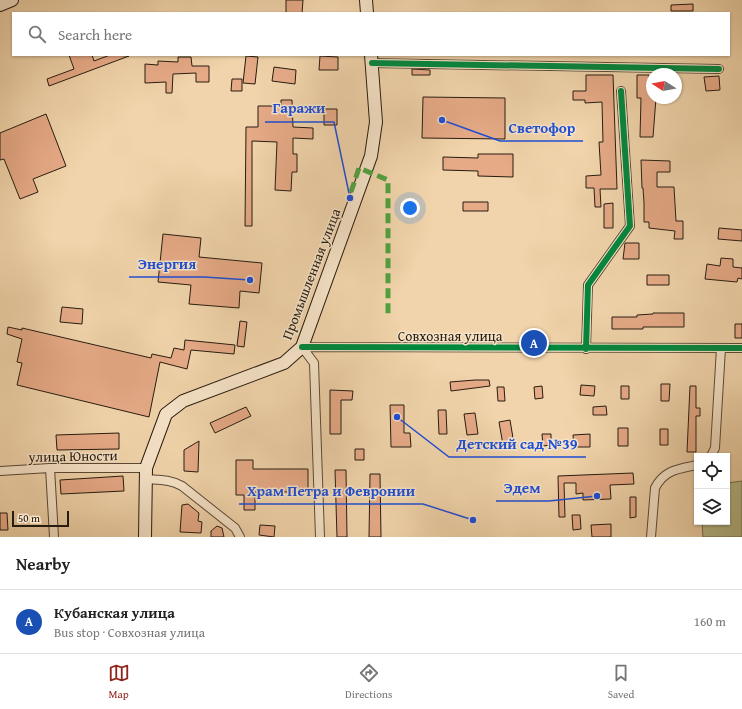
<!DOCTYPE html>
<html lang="en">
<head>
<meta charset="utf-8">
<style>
  body { margin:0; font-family:"Gentium Book Plus",serif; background:#f6f6f6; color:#222 }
  .controls { position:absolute; right:12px; bottom:12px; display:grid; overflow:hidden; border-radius:0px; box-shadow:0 1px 3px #0004 }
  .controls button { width:36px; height:36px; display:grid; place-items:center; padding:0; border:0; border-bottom:1px solid #e0e0e0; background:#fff; color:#222; font:20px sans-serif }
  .compass { position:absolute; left:646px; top:68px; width:36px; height:36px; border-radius:50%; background:#fff; box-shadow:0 1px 3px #0004; rotate:281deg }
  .scale { position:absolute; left:12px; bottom:10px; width:57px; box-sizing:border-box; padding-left:4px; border:2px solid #271c10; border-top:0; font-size:11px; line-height:14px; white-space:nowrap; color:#271c10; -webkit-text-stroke:3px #f6e3c8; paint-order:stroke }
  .you { position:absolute; left:410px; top:208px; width:14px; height:14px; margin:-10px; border:3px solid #fff; border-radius:50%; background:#1a73e8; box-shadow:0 0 0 6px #1a73e833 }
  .badge { display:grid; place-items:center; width:26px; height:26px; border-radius:50%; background:#8f2418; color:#fff; font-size:13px; font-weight:700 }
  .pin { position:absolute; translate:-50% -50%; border:2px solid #fff; box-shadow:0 1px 4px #0006 }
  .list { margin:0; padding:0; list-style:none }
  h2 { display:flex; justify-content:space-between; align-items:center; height:52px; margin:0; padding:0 16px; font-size:17px }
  h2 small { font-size:13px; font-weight:400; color:#767676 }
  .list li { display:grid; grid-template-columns:26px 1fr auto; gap:12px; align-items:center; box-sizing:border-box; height:64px; padding:0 16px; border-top:1px solid #e0e0e0 }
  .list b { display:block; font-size:15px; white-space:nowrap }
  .list p { margin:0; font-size:13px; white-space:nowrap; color:#767676 }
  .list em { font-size:13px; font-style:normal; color:#767676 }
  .icon { flex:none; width:22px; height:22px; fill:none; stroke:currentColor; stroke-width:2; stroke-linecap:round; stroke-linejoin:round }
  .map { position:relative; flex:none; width:742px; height:537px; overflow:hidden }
  .search { position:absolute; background:#fff; box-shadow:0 1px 3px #0004; left:12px; right:12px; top:12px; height:44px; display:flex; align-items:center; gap:10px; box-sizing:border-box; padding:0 14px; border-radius:0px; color:#767676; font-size:15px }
  .sheet { height:116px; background:#fff }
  nav { display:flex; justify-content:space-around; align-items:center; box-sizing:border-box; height:56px; border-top:1px solid #e0e0e0; background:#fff; font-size:11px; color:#767676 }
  nav a { display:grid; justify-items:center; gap:2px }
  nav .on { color:#8f2418 }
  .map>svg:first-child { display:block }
  .green { fill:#b7bd8b; stroke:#6f6c4e }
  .building { fill:#e6aa87; stroke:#271c10 }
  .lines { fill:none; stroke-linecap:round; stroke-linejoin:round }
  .street-casing { stroke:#5a4a37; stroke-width:10 }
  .secondary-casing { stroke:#271c10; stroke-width:14 }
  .street { stroke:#f6e3c8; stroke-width:8 }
  .secondary { stroke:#f6e3c8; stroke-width:12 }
  .quiet { stroke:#51a13f; stroke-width:5; stroke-dasharray:10 5; stroke-linecap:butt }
  .cycleway-casing { stroke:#f6e3c8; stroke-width:8 }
  .cycleway { stroke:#00873e; stroke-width:6 }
  .labels { text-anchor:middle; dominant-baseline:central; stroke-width:3; stroke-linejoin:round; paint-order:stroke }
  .street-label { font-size:14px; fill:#271c10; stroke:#f6e3c8 }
  .leader { fill:none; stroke:#1d4ed8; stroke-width:1.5 }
  .callout-dot { fill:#1d4ed8; stroke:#f6e3c8; stroke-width:1.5 }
  .callout-label { font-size:15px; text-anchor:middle; font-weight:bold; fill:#1d4ed8; stroke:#f6e3c8; stroke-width:3; stroke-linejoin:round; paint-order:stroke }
</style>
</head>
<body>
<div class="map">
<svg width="742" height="537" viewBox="0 0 742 537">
  <rect width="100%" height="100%" fill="#f1d4ab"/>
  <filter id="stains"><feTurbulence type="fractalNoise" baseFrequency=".005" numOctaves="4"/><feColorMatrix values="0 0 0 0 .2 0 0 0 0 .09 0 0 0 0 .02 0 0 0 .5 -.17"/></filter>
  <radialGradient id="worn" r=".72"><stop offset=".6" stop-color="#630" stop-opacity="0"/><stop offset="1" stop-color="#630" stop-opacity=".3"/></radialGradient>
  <path class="green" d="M 742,481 L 742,537 L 703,537 L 702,522 L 727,522 L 727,483 Z"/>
  <path class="building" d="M 286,0 L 303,0 L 302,13 L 286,13 Z
    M 693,4 L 693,11 L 671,11 L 671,5 Z
    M 69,55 L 92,55 L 94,61 L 110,55 L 129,56 L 49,86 L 47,79 L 74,69 Z
    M 246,56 L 258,57 L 255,84 L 243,83 Z
    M 320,56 L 338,57 L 338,70 L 319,70 Z
    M 178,57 L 191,57 L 192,66 L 209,66 L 209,82 L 196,82 L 196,73 L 173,74 L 172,93 L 166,93 L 166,82 L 145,83 L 145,64 L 158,65 L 158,61 L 178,62 Z
    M 274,67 L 296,70 L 295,84 L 272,81 Z
    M 412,69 L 430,70 L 430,75 L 412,75 Z
    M 586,75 L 613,75 L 617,189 L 600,189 L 601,207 L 595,207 L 594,188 L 586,188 L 586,176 L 601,175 L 599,142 L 603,142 L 602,102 L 585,103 L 585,100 L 573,100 L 573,91 L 586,91 Z
    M 637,75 L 649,75 L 649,91 L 652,91 L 652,98 L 656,98 L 653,137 L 640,137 L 641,98 L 637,98 Z
    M 719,76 L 720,90 L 706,91 L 704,77 Z
    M 232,79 L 242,79 L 242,91 L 231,91 Z
    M 423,97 L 505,98 L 505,139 L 422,138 Z
    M 281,100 L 292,100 L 293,127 L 313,128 L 313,139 L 293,138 L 293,154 L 297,154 L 297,172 L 292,172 L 291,191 L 275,190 L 277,142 L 252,141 L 252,226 L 245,226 L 246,127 L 258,127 L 258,106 L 281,106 Z
    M 324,109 L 337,109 L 337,125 L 324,125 Z
    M 46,114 L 66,166 L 33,179 L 38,192 L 20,199 L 4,159 L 0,160 L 0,133 Z
    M 478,154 L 513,154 L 513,177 L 478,176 L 478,171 L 443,170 L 443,157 L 478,158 Z
    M 641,160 L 670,161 L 670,172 L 657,172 L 657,187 L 674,187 L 676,221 L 683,221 L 683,239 L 674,239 L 675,231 L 649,228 L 649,222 L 644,222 L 644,203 L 643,188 L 642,188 Z
    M 463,202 L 488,202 L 488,211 L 463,211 Z
    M 613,203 L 613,228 L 604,228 L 604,204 Z
    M 719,228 L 742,230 L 742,241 L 718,239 Z
    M 163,234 L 201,238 L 199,257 L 262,263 L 259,293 L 240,291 L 239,308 L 189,304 L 191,285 L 158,282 Z
    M 625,243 L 639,243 L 639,259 L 623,259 Z
    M 721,258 L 733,259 L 733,267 L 742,268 L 742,279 L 738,278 L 737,282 L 705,279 L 707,264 L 720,266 Z
    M 647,275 L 669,275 L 669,285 L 647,285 Z
    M 62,307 L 83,309 L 82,324 L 60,322 Z
    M 653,313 L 684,313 L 684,327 L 643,327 L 643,329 L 612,329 L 612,317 L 637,317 L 637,315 L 653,314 Z
    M 240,321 L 247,322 L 244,347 L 237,346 Z
    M 735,324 L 742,324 L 742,338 L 735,338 Z
    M 8,327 L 22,330 L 22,328 L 151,358 L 152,354 L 171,358 L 174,348 L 184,350 L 185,340 L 235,345 L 234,354 L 191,350 L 187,369 L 160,362 L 149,417 L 17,385 L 22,363 L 17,362 L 22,339 L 7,334 Z
    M 475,380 L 489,380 L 490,386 L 451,391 L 450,382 Z
    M 661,384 L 670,384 L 669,401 L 661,401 Z
    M 581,385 L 595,386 L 594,396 L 580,395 Z
    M 542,386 L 543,398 L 535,399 L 534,387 Z
    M 621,386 L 629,386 L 629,399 L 621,399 Z
    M 690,386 L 696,386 L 696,408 L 700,408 L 700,416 L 696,416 L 696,452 L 687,452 Z
    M 497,387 L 504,387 L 505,401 L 498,401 Z
    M 330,390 L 353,391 L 352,400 L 341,400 L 341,434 L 330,434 Z
    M 390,405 L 404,405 L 404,433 L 410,433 L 411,447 L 391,447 Z
    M 606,406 L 607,415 L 593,415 L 593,407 Z
    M 246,407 L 251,416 L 215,433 L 210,423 Z
    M 438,410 L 446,410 L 447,434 L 439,434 Z
    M 475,413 L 478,434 L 467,435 L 464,414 Z
    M 510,420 L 514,444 L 503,445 L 499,422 Z
    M 618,428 L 628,428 L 628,446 L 618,446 Z
    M 660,429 L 668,429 L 668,445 L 660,445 Z
    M 119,433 L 119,449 L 57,450 L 56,435 Z
    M 542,434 L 551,434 L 551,445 L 543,446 Z
    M 590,434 L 590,447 L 574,447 L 573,435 Z
    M 199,441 L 198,472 L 184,471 L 184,450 Z
    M 355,449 L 364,449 L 364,460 L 355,460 Z
    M 236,460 L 253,460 L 253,469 L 308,469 L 308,492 L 255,492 L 255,510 L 244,510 L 244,495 L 236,495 Z
    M 335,470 L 346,470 L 347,537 L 337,537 Z
    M 633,473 L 634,484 L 610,485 L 611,499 L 583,500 L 583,493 L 576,494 L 576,483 L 564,483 L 565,517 L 559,517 L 558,476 Z
    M 370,474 L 380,474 L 381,537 L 369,537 Z
    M 123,476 L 124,491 L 61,494 L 60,480 Z
    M 630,497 L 636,497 L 636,517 L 630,518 Z
    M 188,504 L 199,513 L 198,521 L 202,522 L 201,533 L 180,532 L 182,505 Z
    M 0,513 L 7,513 L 8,530 L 0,530 Z
    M 572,515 L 580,515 L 581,529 L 573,530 Z
    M 611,524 L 611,537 L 592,537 L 591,525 Z
    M 260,525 L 275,526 L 274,537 L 259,535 Z
    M 217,526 L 222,528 L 224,537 L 211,537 L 211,531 Z"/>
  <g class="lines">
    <defs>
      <path id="street" d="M 372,63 L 719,69
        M 302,347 L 742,348
        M 302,347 L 314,363 L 320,537
        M 586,349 L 588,285 L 630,226 L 621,91
        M 711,456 L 715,448 L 721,348
        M 50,468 L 54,537
        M 0,471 L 50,468 L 146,468
        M 146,479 C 159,480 169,479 182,486 L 235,528 L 240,537
        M 651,537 L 655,488 C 664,470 678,469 697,465"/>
      <path id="secondary" d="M 366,0 L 367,13
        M 0,5 L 12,0
        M 145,537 L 146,468 L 166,414 L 183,401 L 284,363 L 302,347 L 371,156 L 376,122 L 371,55"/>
    </defs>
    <use href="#street" class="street-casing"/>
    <use href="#secondary" class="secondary-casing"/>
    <use href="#street" class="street"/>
    <use href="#secondary" class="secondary"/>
    <path class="quiet" d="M 351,192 L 359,168 L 388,180 L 388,316"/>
    <defs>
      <path id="cycleway" d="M 372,63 L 719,69
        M 302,347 L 742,348
        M 586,349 L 588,285 L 630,226 L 621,91"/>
    </defs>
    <use href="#cycleway" class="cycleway-casing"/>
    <use href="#cycleway" class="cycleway"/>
  </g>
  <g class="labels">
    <g class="street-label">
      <text transform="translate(311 274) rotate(-69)">Промышленная улица</text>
      <text x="450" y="336">Совхозная улица</text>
      <text transform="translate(73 456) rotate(-1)">улица Юности</text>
    </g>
  </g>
  <path class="leader" d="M350 198L334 122H265M442 120L500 141H583M250 280L204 277H129M397 417L449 457H586M597 496L549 501H496M473 520L423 504H239"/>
  <g class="callout-dot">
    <circle cx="350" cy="198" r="4"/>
    <circle cx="442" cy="120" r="4"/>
    <circle cx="250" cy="280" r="4"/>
    <circle cx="397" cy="417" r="4"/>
    <circle cx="597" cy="496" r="4"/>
    <circle cx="473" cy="520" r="4"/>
  </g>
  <g class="callout-label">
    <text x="299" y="113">Гаражи</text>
    <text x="542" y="133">Светофор</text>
    <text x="167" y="269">Энергия</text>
    <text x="517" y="449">Детский сад №39</text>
    <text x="522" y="493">Эдем</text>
    <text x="331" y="496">Храм Петра и Февронии</text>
  </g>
  <rect width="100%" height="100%" filter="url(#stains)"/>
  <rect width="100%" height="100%" fill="url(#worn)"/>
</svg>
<div class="controls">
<button><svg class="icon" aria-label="locate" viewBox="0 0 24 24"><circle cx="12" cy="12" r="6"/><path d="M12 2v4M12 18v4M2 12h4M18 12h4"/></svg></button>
<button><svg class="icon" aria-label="layers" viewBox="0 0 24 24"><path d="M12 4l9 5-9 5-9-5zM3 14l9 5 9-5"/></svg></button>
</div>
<svg class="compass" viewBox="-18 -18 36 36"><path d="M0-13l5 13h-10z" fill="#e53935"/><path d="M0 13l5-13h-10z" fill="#767676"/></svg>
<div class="scale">50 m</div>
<div class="you"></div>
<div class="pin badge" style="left:534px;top:343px;background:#1a4fb4">A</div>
<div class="search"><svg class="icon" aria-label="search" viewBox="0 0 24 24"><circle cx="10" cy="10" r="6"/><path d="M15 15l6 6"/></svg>Search here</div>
</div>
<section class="sheet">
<h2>Nearby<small></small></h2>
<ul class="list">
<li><span class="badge" style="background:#1a4fb4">A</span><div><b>Кубанская улица</b><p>Bus stop · Совхозная улица</p></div><em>160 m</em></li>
</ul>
</section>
<nav>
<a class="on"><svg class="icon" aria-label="map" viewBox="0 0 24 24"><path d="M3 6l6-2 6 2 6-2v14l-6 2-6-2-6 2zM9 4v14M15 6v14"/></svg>Map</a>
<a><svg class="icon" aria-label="directions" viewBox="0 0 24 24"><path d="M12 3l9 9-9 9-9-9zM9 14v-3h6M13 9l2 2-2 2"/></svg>Directions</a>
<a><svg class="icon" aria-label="saved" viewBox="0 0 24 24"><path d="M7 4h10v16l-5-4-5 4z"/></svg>Saved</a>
</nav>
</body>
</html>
